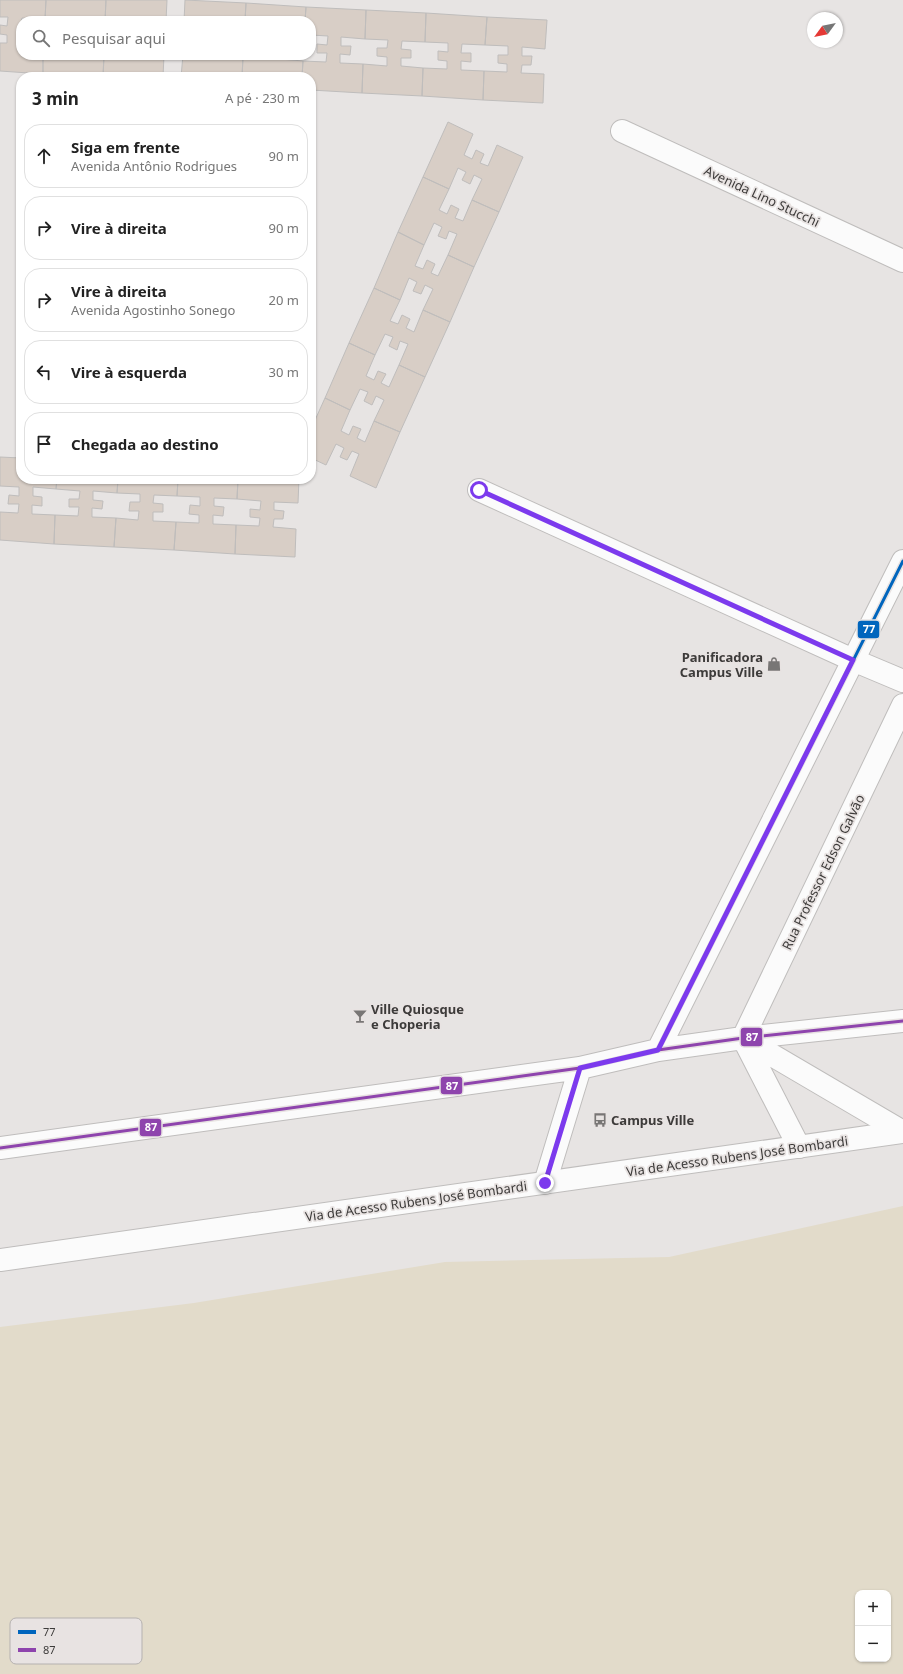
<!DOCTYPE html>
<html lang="pt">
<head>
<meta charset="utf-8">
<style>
  body { margin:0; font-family:"Noto Sans",sans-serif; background:#f6f6f6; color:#222 }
  .controls { position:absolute; right:12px; bottom:12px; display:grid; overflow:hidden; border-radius:8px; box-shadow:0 1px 3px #0004 }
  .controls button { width:36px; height:36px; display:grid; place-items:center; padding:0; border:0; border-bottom:1px solid #e0e0e0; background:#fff; color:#222; font:20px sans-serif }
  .compass { position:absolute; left:807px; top:12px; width:36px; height:36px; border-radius:50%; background:#fff; box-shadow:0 1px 3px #0004; rotate:237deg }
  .stop { position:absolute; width:12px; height:12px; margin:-9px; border:3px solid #7c3aed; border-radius:50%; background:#fff }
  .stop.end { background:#7c3aed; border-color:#fff; box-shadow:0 1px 4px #0008 }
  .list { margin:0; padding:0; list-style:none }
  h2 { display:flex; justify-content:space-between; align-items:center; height:52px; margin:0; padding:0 16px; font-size:17px }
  h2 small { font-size:13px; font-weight:400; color:#767676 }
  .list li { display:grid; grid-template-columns:26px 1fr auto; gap:12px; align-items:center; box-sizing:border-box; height:64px; margin:0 8px 8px; padding:0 8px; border:1px solid #e0e0e0; border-radius:16px }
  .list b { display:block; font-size:15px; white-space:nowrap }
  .list p { margin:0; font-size:13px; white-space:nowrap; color:#767676 }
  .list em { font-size:13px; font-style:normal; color:#767676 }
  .icon { flex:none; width:22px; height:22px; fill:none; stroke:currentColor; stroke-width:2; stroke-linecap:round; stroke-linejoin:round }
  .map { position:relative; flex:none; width:903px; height:1674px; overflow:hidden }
  .search { position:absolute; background:#fff; box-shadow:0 1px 3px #0004; left:16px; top:16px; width:300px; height:44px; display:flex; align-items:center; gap:10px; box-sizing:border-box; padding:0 14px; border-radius:16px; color:#767676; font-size:15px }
  .panel { position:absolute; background:#fff; box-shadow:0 1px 3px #0004; left:16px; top:72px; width:300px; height:412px; border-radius:16px }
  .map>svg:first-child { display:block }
  .green { fill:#e2dbca; fill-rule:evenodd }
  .building { fill:#d8cec6; stroke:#bfbdbc }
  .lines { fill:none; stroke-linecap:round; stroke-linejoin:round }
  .minor-casing { stroke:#bfbdbc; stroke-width:24 }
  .secondary-casing { stroke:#bfbdbc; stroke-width:24 }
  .minor { stroke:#fbfbfb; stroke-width:22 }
  .secondary { stroke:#fbfbfb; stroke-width:22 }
  .bus-1-casing { stroke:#e8e3e2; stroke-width:6 }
  .bus-2-casing { stroke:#e8e3e2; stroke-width:6 }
  .bus-1 { stroke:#0065bd; stroke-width:3 }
  .bus-2 { stroke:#8e44ad; stroke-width:3 }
  .route { stroke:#7c3aed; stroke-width:5 }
  .labels { text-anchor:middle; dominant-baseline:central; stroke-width:3.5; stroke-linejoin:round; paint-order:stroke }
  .street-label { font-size:13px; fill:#3d3b3a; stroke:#e8e3e2 }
  .poi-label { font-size:13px; font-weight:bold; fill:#3d3b3a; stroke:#e8e3e2; text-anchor:start }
  .key { fill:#e8e3e2; stroke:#b5b1b0; stroke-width:1 }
  .key-label { font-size:11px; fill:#3d3b3a }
  .line-badge { stroke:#e8e3e2; stroke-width:1.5 }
  .badge-label { font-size:11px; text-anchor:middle; font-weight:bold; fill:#fff }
</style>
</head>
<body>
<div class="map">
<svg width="903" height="1674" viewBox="0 0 903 1674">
  <rect width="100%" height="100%" fill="#e7e4e3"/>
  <path class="green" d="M 903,1206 L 903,1674 L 0,1674 L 0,1327 L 194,1303 L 445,1262 L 669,1257 ZM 858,1593 L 888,1593 L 888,1659 L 858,1659 Z"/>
  <path class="building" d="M 0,0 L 46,0 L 45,19 L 22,18 L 21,21 L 21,55 L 43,55 L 43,74 L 0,71 L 0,43 L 7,43 L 7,35 L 0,34 L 0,25 L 7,26 L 8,17 L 0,17 Z
    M 46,0 L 106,0 L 105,21 L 45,19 Z
    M 106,0 L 167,0 L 166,21 L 105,21 Z
    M 185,0 L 246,3 L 245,21 L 184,21 Z
    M 246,3 L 306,7 L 305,21 L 245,21 Z
    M 306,7 L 366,10 L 365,39 L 341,37 L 341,46 L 351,46 L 350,55 L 340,54 L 340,63 L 363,64 L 362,93 L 311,90 L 311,77 L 302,77 L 303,61 L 326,62 L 327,53 L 317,53 L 317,44 L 327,45 L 328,36 L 311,35 L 311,21 L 305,21 Z
    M 366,10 L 426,13 L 425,42 L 402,41 L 401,49 L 411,50 L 411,58 L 401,58 L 401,66 L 423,68 L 422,96 L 362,93 L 363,64 L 387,66 L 387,57 L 377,56 L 377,48 L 387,48 L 388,40 L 365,39 Z
    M 426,13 L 487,17 L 485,45 L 462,44 L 461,53 L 471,53 L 471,62 L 461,61 L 461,70 L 484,71 L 483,100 L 422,96 L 423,68 L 447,69 L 447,61 L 438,60 L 438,51 L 448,52 L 448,43 L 425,42 Z
    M 487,17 L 547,20 L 545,49 L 522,47 L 522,56 L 532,56 L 531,65 L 522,65 L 521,73 L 544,74 L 543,103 L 483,100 L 484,71 L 507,72 L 507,64 L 498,63 L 498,55 L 508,55 L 508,46 L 485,45 Z
    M 43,55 L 104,55 L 103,77 L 43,74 Z
    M 104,55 L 164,55 L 163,77 L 103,77 Z
    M 183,55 L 220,55 L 243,57 L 242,77 L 181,77 Z
    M 266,55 L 280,55 L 280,59 L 303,61 L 302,77 L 242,77 L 243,57 L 266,58 Z
    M 448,122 L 473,134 L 464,155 L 472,159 L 476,150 L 484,154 L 480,163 L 488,166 L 497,145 L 523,157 L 499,212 L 472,200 L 482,179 L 474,175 L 470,184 L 462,180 L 466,172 L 458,168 L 449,189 L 423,177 Z
    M 423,177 L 449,189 L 439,210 L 447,214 L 451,205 L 459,209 L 455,218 L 463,221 L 472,200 L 499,212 L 474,267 L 448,255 L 457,234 L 449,231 L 446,239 L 438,236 L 442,227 L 434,223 L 424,245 L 398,232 Z
    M 398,232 L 424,245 L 415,266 L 423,269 L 427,260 L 435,264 L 431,273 L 438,276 L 448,255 L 474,267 L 450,322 L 423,310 L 433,289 L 425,285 L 421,294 L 413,291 L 417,282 L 409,278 L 400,300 L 374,288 Z
    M 374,288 L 400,300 L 390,321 L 398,324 L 402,315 L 410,319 L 406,328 L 414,332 L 423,310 L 450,322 L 425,377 L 399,365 L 408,344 L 400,341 L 397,350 L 389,346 L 393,337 L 385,334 L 375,355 L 349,343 Z
    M 349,343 L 375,355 L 366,376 L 374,380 L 378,371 L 386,374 L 381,383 L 389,387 L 399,365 L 425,377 L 400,432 L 374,421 L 384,400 L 376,396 L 372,405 L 364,401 L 368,392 L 360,389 L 350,410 L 325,398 Z
    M 325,398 L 350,410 L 341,431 L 349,435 L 353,426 L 361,429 L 357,438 L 365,442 L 374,421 L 400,432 L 376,488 L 350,476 L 359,454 L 352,451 L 347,460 L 340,457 L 344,448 L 336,444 L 326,465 L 311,458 L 311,429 Z
    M 0,457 L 21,458 L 21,479 L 57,479 L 56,489 L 33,487 L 33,496 L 42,497 L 42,506 L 32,505 L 32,514 L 55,515 L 54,544 L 0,540 L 0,512 L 18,513 L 19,504 L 8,504 L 9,495 L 19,496 L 19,487 L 0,486 Z
    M 57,479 L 118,479 L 117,493 L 93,491 L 93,500 L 103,501 L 102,509 L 92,508 L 92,517 L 116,518 L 114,547 L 54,544 L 55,515 L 78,516 L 79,507 L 69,507 L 69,499 L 79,499 L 80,491 L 56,489 Z
    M 118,479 L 178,479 L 177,496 L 154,495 L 153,503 L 163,504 L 163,512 L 153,512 L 153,521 L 176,522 L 174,550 L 114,547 L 116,518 L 138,520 L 139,511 L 129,511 L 130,502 L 140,502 L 140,494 L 117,493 Z
    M 178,479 L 238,479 L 237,499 L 214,498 L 214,506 L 224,507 L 223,516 L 213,515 L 213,524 L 236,525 L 235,554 L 174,550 L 176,522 L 199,523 L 199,515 L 189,514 L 190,505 L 200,506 L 200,497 L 177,496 Z
    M 238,479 L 299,479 L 298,503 L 274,502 L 274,510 L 284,511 L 283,519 L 274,519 L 273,527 L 296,529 L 295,557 L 235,554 L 236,525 L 259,526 L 260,518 L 250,517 L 250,509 L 260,510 L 261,501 L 237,499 Z"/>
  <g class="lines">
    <defs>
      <path id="minor" d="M 622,131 L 903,261
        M 479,490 L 853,660 L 903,681
        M 743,1038 L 903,705
        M 743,1038 L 903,1132
        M 743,1038 L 799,1147
        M 658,1050 L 903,561
        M 0,1148 L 580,1068 L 658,1050 L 743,1038 L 903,1021
        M 545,1183 L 580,1068"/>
      <path id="secondary" d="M 0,1260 L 903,1132"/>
    </defs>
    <use href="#minor" class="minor-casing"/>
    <use href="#secondary" class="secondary-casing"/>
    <use href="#minor" class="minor"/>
    <use href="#secondary" class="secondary"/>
    <defs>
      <path id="bus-1" d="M 658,1050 L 903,561"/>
      <path id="bus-2" d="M 0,1148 L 580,1068 L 658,1050 L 743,1038 L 903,1021"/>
    </defs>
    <use href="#bus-1" class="bus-1-casing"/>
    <use href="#bus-2" class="bus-2-casing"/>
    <use href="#bus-1" class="bus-1"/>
    <use href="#bus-2" class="bus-2"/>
  </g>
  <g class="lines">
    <path class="route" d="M 479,490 L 853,660 L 658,1050 L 580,1068 L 545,1183"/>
  </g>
  <defs>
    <symbol id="shop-bare" viewBox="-9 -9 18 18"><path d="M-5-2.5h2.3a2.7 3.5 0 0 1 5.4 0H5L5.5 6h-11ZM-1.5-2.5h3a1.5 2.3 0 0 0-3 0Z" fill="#787675" stroke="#e8e3e2" stroke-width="2.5" paint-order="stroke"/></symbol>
    <symbol id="bar-bare" viewBox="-9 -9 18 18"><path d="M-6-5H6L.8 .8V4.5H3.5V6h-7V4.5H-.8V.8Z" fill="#787675" stroke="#e8e3e2" stroke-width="2.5" paint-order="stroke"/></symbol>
    <symbol id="bus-bare" viewBox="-9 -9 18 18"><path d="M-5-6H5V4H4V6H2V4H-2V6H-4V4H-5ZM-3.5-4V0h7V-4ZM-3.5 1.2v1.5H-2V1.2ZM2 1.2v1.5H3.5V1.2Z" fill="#787675" stroke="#e8e3e2" stroke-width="2.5" paint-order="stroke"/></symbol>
  </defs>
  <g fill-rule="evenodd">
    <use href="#shop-bare" x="764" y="654" width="20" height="20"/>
    <use href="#bar-bare" x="350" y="1006" width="20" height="20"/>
    <use href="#bus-bare" x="590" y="1110" width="20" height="20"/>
  </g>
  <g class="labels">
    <g class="street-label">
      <text transform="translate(762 196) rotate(25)">Avenida Lino Stucchi</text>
      <text transform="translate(823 872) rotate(-64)">Rua Professor Edson Galvão</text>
      <text transform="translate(737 1156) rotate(-8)">Via de Acesso Rubens José Bombardi</text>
      <text transform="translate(416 1201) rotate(-8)">Via de Acesso Rubens José Bombardi</text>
    </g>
    <g class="poi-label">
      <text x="763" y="657" text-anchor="end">Panificadora<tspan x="763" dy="15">Campus Ville</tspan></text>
      <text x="371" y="1009">Ville Quiosque<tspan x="371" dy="15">e Choperia</tspan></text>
      <text x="611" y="1120">Campus Ville</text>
    </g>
  </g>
  <rect x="10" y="1618" width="132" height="46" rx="6" class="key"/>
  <rect x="18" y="1630" width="18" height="4" fill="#0065bd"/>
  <rect x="18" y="1648" width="18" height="4" fill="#8e44ad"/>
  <g class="key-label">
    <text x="43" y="1636">77</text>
    <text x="43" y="1654">87</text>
  </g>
  <g class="line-badge">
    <rect x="857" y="620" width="23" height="19" rx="4" fill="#0065bd"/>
    <rect x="740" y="1027" width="23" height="20" rx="4" fill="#8e44ad"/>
    <rect x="440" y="1076" width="23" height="19" rx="4" fill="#8e44ad"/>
    <rect x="139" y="1118" width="23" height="19" rx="4" fill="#8e44ad"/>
  </g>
  <g class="badge-label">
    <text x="869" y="633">77</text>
    <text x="752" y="1041">87</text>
    <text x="452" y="1090">87</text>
    <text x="151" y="1131">87</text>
  </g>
</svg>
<div class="controls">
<button>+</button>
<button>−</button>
</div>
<svg class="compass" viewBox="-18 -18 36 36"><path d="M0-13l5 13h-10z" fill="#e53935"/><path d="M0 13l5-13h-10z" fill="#767676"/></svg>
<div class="stop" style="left:479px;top:490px"></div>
<div class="stop end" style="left:545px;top:1183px"></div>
<div class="search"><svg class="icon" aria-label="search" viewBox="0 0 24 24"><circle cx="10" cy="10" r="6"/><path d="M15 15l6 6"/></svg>Pesquisar aqui</div>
<section class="panel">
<h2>3 min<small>A pé · 230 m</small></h2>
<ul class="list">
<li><svg class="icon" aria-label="ahead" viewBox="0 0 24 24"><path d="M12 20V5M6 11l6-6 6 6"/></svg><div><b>Siga em frente</b><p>Avenida Antônio Rodrigues</p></div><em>90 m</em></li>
<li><svg class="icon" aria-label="right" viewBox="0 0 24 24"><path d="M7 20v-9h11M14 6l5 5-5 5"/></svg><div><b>Vire à direita</b></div><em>90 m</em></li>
<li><svg class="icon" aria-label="right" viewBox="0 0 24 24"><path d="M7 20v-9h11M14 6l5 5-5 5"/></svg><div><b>Vire à direita</b><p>Avenida Agostinho Sonego</p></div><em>20 m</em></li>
<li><svg class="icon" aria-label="left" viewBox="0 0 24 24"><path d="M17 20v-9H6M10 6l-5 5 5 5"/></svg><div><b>Vire à esquerda</b></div><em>30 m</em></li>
<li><svg class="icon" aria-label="arrive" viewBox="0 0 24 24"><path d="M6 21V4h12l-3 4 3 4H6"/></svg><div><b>Chegada ao destino</b></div></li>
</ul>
</section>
</div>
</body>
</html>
